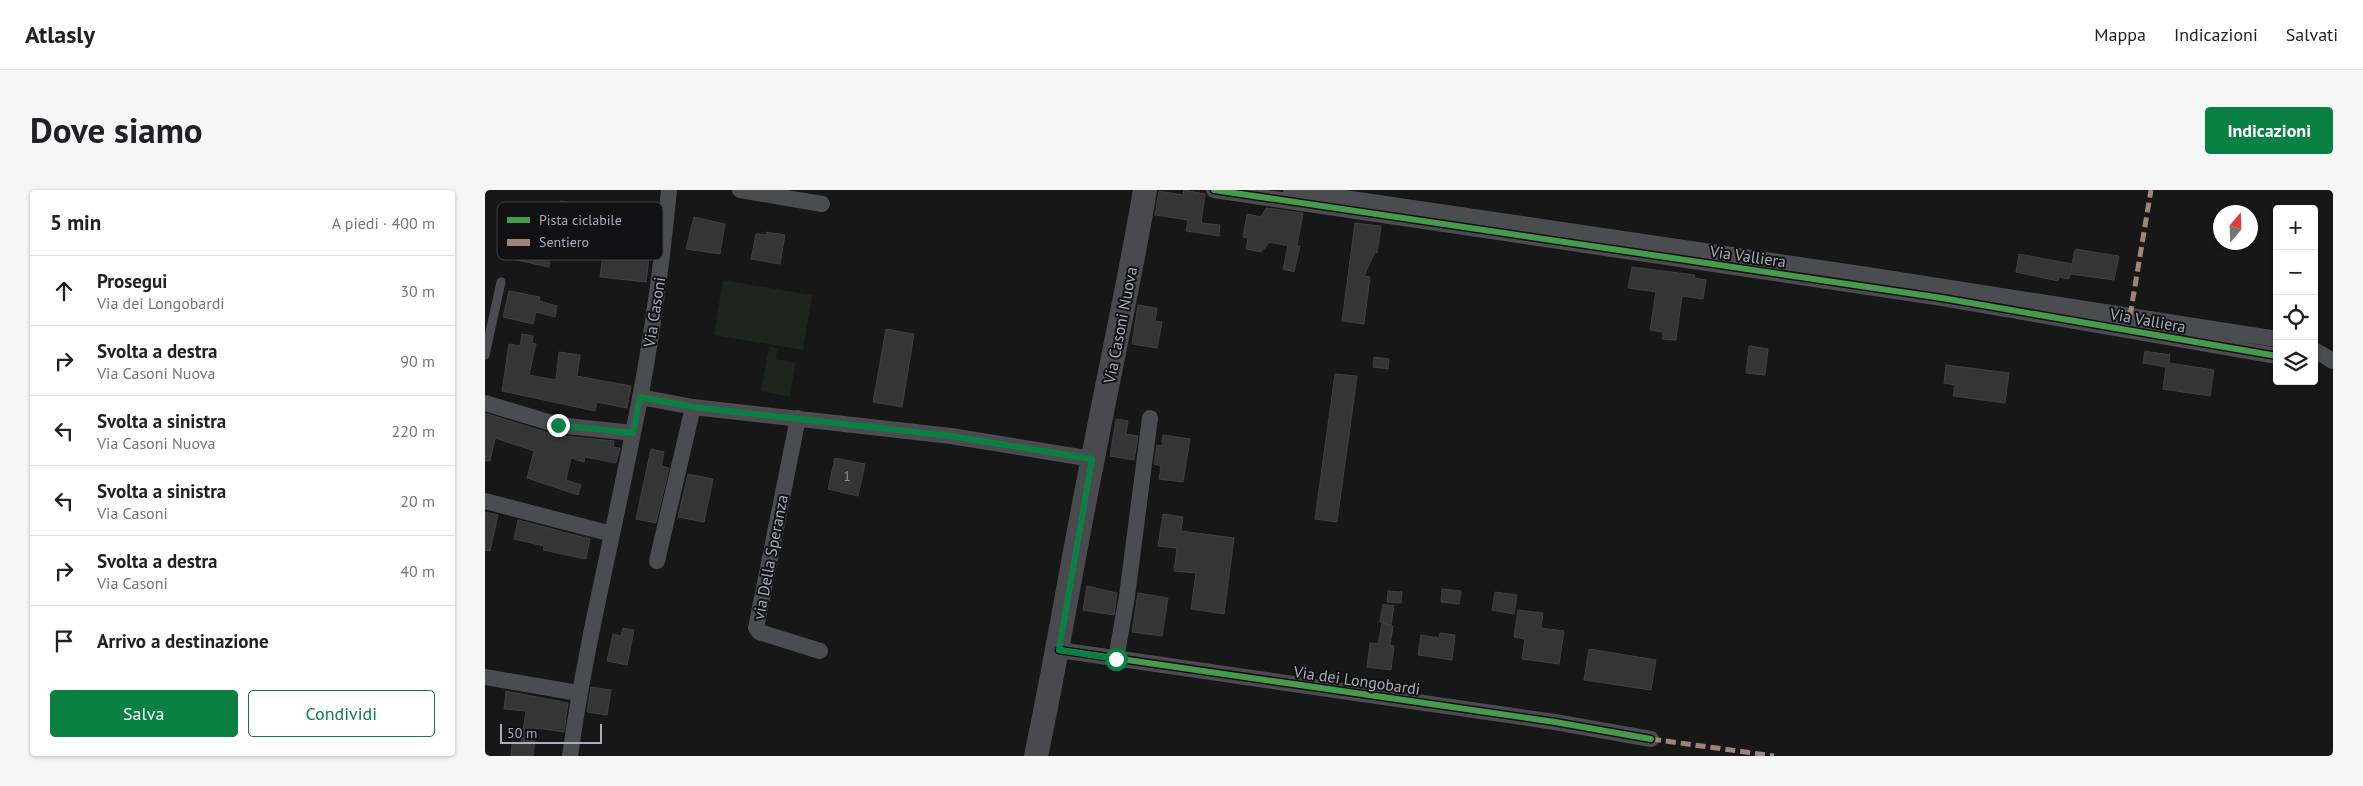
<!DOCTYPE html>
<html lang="it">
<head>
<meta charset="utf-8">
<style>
  body { margin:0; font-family:"PT Sans",sans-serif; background:#f6f6f6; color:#202124 }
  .controls { position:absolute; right:15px; top:15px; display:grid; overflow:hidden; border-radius:5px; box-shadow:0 1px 4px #0004 }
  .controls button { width:45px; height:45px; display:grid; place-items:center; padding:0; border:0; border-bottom:1px solid #e0e0e0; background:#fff; color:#202124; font:25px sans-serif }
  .compass { position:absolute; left:1728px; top:15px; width:45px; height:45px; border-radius:50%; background:#fff; box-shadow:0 1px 4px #0004; rotate:19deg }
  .scale { position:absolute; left:15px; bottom:12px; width:102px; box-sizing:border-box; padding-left:5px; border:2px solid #a8adb8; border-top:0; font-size:14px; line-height:18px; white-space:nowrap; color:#a8adb8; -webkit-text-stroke:4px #111113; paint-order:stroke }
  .stop { position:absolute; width:15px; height:15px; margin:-11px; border:4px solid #0b8043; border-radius:50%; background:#fff }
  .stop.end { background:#0b8043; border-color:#fff; box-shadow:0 1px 5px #0008 }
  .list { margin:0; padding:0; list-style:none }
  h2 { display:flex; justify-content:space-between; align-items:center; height:65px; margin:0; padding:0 20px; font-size:21px }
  h2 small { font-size:16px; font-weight:400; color:#757577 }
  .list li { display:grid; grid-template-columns:32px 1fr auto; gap:15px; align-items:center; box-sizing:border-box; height:70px; padding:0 20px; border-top:1px solid #e0e0e0 }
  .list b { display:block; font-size:19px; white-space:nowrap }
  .list p { margin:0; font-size:16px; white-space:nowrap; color:#757577 }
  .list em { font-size:16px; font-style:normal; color:#757577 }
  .actions { display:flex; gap:10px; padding:15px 20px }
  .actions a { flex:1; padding:11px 0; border:1px solid #0b8043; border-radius:5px; text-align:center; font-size:18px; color:#0b8043 }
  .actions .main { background:#0b8043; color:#fff }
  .icon { flex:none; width:28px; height:28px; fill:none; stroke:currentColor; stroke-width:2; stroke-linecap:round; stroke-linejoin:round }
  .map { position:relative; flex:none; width:1848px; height:566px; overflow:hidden; border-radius:5px }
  header { display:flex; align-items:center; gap:30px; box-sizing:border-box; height:70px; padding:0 25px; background:#fff; border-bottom:1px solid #e0e0e0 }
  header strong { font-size:24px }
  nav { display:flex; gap:28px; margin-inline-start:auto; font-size:18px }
  .intro { display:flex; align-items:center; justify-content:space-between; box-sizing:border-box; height:120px; padding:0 30px }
  h1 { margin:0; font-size:35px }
  .button { padding:12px 22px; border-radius:5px; background:#0b8043; color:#fff; font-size:18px; font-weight:700 }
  main { display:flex; gap:30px; padding:0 30px }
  aside { flex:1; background:#fff; border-radius:5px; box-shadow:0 1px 4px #0004 }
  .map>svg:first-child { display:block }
  .green { fill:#1d241e }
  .building { fill:#353536; stroke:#3f4043 }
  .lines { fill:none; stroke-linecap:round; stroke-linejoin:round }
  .lane { stroke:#4b4c50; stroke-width:9 }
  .street { stroke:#4b4c50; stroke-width:16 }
  .secondary { stroke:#4a4a4e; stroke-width:24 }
  .quiet { stroke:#a18479; stroke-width:5; stroke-dasharray:10 5; stroke-linecap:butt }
  .cycleway-casing { stroke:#111113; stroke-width:9 }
  .cycleway { stroke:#469c4c; stroke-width:6 }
  .route { stroke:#0b8043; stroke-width:6 }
  .labels { text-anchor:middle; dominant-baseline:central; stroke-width:4; stroke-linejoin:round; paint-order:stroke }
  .number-label { font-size:14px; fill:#8b8f98 }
  .street-label { font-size:16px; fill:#a8adb8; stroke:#111113 }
  .key { fill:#111113; stroke:#3e4045; stroke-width:1 }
  .key-label { font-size:14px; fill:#a8adb8 }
</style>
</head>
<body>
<header>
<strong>Atlasly</strong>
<nav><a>Mappa</a><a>Indicazioni</a><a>Salvati</a></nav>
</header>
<div class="intro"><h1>Dove siamo</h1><a class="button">Indicazioni</a></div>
<main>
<aside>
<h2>5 min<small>A piedi · 400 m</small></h2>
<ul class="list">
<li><svg class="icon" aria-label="ahead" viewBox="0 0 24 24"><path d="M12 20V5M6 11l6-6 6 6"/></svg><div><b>Prosegui</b><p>Via dei Longobardi</p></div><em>30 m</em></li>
<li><svg class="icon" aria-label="right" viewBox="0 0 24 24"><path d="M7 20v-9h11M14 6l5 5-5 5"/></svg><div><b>Svolta a destra</b><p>Via Casoni Nuova</p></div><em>90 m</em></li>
<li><svg class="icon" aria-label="left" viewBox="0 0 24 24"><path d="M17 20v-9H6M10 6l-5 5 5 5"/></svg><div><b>Svolta a sinistra</b><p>Via Casoni Nuova</p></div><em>220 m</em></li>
<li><svg class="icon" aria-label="left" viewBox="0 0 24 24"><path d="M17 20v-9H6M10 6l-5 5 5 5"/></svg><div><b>Svolta a sinistra</b><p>Via Casoni</p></div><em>20 m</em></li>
<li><svg class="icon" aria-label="right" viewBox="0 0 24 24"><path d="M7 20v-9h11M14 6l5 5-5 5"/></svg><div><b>Svolta a destra</b><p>Via Casoni</p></div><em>40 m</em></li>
<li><svg class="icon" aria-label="arrive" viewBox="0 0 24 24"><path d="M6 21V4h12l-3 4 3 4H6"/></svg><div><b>Arrivo a destinazione</b></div></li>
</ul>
<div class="actions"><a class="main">Salva</a><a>Condividi</a></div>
</aside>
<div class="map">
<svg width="1848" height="566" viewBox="0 0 1848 566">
  <rect width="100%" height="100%" fill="#171717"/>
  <path class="green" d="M 238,90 L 327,105 L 318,160 L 229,145 Z
    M 284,156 L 292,158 L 291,169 L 310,173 L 305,207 L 276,201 Z"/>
  <path class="building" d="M 699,0 L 720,4 L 716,33 L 735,35 L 734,46 L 701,41 L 703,30 L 670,25 L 674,1 L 698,5 Z
    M 75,11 L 90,13 L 87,32 L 71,30 Z
    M 781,18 L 818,23 L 812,56 L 815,56 L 809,82 L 798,79 L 803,56 L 785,52 L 776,62 L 761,59 L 763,48 L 758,47 L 762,24 L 776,27 Z
    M 209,27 L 240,34 L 235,64 L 201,59 Z
    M 870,33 L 896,36 L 892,63 L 890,62 L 879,86 L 885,87 L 879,134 L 857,131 Z
    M 282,42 L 300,45 L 295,74 L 266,69 L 271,44 L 281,45 Z
    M 28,46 L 67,54 L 64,77 L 13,66 L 15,55 L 26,58 Z
    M 1590,59 L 1634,66 L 1629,90 L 1585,84 Z
    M 118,64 L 164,69 L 161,92 L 115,87 Z
    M 1534,64 L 1587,74 L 1584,89 L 1574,87 L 1573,91 L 1531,82 Z
    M 1147,77 L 1210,85 L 1209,88 L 1221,90 L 1218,109 L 1197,106 L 1191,150 L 1177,149 L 1178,142 L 1165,140 L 1171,102 L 1143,98 Z
    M 24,101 L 55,107 L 54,111 L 72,116 L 70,127 L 51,122 L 48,134 L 18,127 Z
    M 653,115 L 672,118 L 670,131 L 677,132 L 672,158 L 647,154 Z
    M 401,139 L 429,144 L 417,217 L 388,212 Z
    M 37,144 L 48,146 L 47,153 L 51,154 L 44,185 L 71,190 L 74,162 L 95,165 L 92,186 L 146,196 L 142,218 L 112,212 L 110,221 L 17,201 L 24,154 L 35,156 Z
    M 1264,156 L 1283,159 L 1280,185 L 1261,183 Z
    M 1660,161 L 1685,165 L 1684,173 L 1729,180 L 1725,206 L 1678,199 L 1681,177 L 1658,173 Z
    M 889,167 L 904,169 L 903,179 L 888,177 Z
    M 1461,175 L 1524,183 L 1520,213 L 1468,206 L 1470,195 L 1459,193 Z
    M 850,184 L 872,186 L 852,332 L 830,329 Z
    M 0,223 L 70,245 L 129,251 L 128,257 L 135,258 L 131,273 L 100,267 L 99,272 L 86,268 L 81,290 L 96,295 L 93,305 L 42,288 L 49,261 L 10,248 L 5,271 L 0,271 Z
    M 631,229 L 643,231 L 641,244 L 653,246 L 649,270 L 625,266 Z
    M 678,245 L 705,249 L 698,292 L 674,289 L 676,276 L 669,274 L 672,255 L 677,256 Z
    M 166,259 L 179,262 L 176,276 L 184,278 L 171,333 L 151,329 Z
    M 350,268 L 380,274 L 373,306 L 343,299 Z
    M 203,284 L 228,289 L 219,332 L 193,327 Z
    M 0,322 L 13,325 L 5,361 L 0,360 Z
    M 678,324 L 698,327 L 696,341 L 749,348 L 739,424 L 706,419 L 711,383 L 689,381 L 692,358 L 673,356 Z
    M 33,330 L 105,349 L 101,369 L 58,360 L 59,356 L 29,349 Z
    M 602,396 L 632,403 L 629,425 L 598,420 Z
    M 957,399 L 976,401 L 974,414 L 956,412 Z
    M 903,401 L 917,402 L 916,413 L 902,412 Z
    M 1010,402 L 1032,405 L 1029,424 L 1007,420 Z
    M 653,403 L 683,408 L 677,446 L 647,442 Z
    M 898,414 L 909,416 L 906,435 L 895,432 Z
    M 1033,420 L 1058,423 L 1056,438 L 1079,441 L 1074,474 L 1037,469 L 1040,449 L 1029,447 Z
    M 897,433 L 908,436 L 905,455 L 909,456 L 906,480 L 882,477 L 885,453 L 893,454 Z
    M 138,438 L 149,440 L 142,475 L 122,471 L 128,444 L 136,446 Z
    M 955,443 L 970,445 L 967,470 L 933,465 L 936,445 L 954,448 Z
    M 1104,459 L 1171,470 L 1166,500 L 1099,490 Z
    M 106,497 L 126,500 L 122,525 L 102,522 Z
    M 21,501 L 83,513 L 79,542 L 51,538 L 48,566 L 26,566 L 27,552 L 36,554 L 41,521 L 19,519 Z"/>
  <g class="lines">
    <path class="lane" d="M 0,165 L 16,92"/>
    <path class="street" d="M 255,0 L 337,14
      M 729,0 L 1457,108 L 1792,166
      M 806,0 L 1389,86 L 1792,149
      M 1829,160 L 1848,171
      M 155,207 L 208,217 L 466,246 L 607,269
      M 0,213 L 73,235 L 148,243
      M 313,228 L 271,438 L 274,442 L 335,461
      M 0,311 L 127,344
      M 172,371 L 208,217
      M 574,460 L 1070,532 L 1166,549
      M 631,469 L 642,406 L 665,228
      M 0,487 L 93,503
      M 85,566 C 100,457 127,351 148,243 C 165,163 176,82 184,0"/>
    <path class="secondary" d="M 551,566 C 572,467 588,367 608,268 C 625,178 645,90 660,0"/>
    <path class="quiet" d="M 1645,126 L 1666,0
      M 1166,549 L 1289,566"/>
    <defs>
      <path id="cycleway" d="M 729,0 L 1457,108 L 1792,166
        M 574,460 L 1070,532 L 1166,549"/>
    </defs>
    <use href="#cycleway" class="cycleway-casing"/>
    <use href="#cycleway" class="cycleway"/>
  </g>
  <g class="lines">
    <path class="route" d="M 73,235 L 148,243 L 155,207 L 208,217 L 466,246 L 607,269 L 574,460 L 631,469"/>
  </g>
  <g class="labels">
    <g class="number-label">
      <text x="362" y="286">1</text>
    </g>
    <g class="street-label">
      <text transform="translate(1263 66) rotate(8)">Via Valliera</text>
      <text transform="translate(169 122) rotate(-81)">Via Casoni</text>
      <text transform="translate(1663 130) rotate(10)">Via Valliera</text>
      <text transform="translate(635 135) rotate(-79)">Via Casoni Nuova</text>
      <text transform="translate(285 367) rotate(-79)">via Della Speranza</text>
      <text transform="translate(872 490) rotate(8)">Via dei Longobardi</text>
    </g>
  </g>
  <rect x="12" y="12" width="166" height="58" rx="8" class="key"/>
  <rect x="22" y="27" width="23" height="6" fill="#469c4c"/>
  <rect x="22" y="49" width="23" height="7" fill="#a18479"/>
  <g class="key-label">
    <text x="54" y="35">Pista ciclabile</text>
    <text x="54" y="57">Sentiero</text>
  </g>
</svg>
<div class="controls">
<button>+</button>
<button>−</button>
<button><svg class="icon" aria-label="locate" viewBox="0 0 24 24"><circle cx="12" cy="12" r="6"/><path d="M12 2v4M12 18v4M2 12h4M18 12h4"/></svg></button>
<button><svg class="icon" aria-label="layers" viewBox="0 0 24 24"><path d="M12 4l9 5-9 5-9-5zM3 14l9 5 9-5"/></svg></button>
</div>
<svg class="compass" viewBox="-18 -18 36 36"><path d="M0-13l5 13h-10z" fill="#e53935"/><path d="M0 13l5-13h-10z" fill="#757577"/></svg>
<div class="scale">50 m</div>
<div class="stop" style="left:631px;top:469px"></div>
<div class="stop end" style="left:73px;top:235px"></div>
</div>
</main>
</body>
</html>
